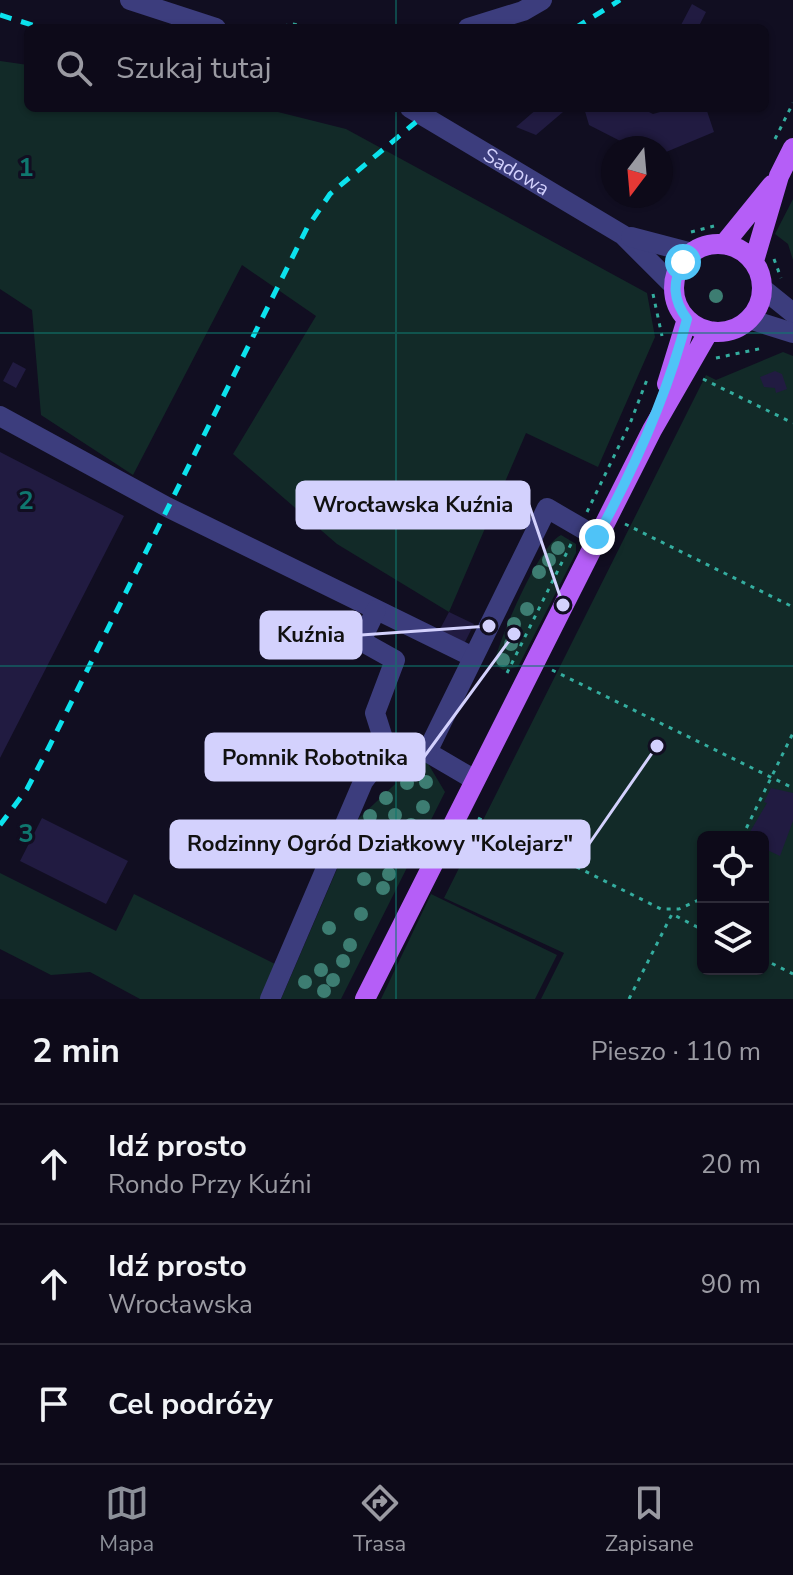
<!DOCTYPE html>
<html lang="pl">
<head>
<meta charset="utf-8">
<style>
  body { margin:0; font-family:"Nunito Sans",sans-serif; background:#1b1826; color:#f1f3f6 }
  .controls { position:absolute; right:24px; bottom:24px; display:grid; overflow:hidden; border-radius:12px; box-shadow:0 2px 6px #0004 }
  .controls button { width:72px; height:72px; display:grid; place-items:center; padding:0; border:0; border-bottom:2px solid #2d2b38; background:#0d0a19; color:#f1f3f6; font:40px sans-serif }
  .compass { position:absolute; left:601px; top:136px; width:72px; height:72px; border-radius:50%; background:#0d0a19; box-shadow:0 2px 6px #0004; rotate:196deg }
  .stop { position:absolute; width:24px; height:24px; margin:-18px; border:6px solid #4fc3f7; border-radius:50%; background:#fff }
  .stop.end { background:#4fc3f7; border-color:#fff; box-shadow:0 2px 8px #0008 }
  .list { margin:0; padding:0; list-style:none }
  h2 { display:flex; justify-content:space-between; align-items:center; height:104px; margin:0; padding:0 32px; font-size:34px }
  h2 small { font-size:26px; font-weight:400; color:#9a9aa2 }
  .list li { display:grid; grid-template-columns:52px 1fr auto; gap:24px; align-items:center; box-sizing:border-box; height:120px; padding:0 32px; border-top:2px solid #2d2b38 }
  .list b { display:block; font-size:30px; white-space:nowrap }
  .list p { margin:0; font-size:26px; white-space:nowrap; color:#9a9aa2 }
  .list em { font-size:26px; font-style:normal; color:#9a9aa2 }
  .icon { flex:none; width:44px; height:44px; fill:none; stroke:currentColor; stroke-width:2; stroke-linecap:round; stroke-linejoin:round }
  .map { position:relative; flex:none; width:793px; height:999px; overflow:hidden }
  .search { position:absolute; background:#0d0a19; box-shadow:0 2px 6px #0004; left:24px; right:24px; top:24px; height:88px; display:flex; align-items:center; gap:20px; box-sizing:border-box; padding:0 28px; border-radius:12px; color:#9a9aa2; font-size:30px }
  .sheet { height:464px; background:#0d0a19 }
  nav { display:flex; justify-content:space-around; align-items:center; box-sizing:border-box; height:112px; border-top:2px solid #2d2b38; background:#0d0a19; font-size:22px; color:#9a9aa2 }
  nav a { display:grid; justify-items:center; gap:4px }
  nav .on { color:#8c9099 }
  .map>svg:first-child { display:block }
  .green { fill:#122a28; fill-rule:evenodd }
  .building { fill:#211b41 }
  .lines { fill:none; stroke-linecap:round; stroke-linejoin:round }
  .path { stroke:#34ad9f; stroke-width:3; stroke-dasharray:4 6; stroke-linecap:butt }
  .minor { stroke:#3c3d7d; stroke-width:20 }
  .major { stroke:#b55ef7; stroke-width:20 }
  .rail { stroke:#0ce2ed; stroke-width:5; stroke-dasharray:12 10; stroke-linecap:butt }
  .tree { fill:#3d7d72 }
  .route { stroke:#4fc3f7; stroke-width:10 }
  .grid { fill:none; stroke:#0f766e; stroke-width:2; stroke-opacity:0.55 }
  .labels { text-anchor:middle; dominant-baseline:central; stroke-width:6; stroke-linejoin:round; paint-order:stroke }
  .street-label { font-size:20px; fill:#d3d1fd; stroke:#110e21 }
  .grid-label { font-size:26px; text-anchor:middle; font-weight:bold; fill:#0f766e; stroke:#110e21; stroke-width:6; stroke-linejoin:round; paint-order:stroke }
  .leader { fill:none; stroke:#d3d1fd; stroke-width:3 }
  .callout-dot { fill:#d3d1fd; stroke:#110e21; stroke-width:3 }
  .callout { fill:#d3d1fd; stroke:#d3d1fd; stroke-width:3 }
  .callout-label { font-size:22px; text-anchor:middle; font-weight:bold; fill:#111 }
</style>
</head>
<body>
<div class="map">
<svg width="793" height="999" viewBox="0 0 793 999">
  <rect width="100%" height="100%" fill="#110e21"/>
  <path class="green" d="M 0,61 L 28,65 L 28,108 L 262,108 L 346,129 L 647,293 L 655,337 L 598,467 L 526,433 L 449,612 L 337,544 L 233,454 L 316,316 L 242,265 L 133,475 L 41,415 L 32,310 L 0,289 Z
    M 793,199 L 793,260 L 788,244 L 775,234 Z
    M 783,352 L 793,356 L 793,999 L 541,999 L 564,953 L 444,898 L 706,375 L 716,380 ZM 703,837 L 763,837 L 763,969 L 703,969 Z
    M 561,535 L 576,544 L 576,553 L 518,667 L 503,670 L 494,664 C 499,639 539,545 561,535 Z
    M 424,757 L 445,792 L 341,999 L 281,999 L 359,818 Z
    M 0,873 L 116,931 L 134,894 L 277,965 L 262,999 L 140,999 L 90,972 L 51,975 L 0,949 Z
    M 431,894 L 557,955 L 535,999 L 381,999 Z"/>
  <path class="building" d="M 692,4 L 706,12 L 698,28 L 685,28 L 681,25 Z
    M 538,108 L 575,108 L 575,109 L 563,112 L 536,135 L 516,127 Z
    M 584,108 L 641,108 L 653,114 L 660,112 L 659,108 L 706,108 L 714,132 L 666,152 L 661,148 L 634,148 L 589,125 Z
    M 13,362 L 26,369 L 16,388 L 3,381 Z
    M 775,371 L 782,374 L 787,389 L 776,393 L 775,388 L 764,387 L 760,377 Z
    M 0,452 L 124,516 L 0,758 Z
    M 449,612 L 474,624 L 462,648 L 437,635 Z
    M 771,788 L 793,793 L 793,821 L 780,856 L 763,848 L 763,837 L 747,837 L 767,803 L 764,802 Z
    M 42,818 L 128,861 L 106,904 L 20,861 Z"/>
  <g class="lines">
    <path class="path" d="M 287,28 L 288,23 L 313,28
      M 775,139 L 793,103
      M 691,232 L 714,226
      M 774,259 L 781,278
      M 653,294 L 662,336
      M 716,358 L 763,348
      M 703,379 L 793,423
      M 587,512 L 631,421 L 648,377
      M 625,524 L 793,607
      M 552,670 L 793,788
      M 507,673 L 571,544
      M 478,818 L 661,909 L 679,909 L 703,898
      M 742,837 L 793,733
      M 763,959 L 793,974
      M 629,999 L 672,914 L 703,930"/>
    <g class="minor">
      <path d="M 130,0 L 216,28"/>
      <path d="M 468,28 L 523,11 L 542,0"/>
      <path id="s1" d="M 410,108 L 623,235 L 674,286"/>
      <path d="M 631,237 L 692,253"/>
      <path d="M 762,288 L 793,313"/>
      <path d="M 749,319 L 793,333"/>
      <path d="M 0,416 L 167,507 L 473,657"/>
      <path d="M 376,610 L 361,641 L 395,660 L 375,713 L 388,754"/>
      <path d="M 475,780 L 427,752 L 547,508 L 597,537"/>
      <path d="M 270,999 L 363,782 C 380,757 397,749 427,752"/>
    </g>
    <path class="major" d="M 724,244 L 772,185
      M674 288a44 44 0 1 1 88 0a44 44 0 1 1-88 0Z
      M 754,261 L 779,176 L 793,148
      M 667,384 L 687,319
      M 365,999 L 652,430 L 709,331"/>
    <path class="rail" d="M 0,15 L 42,28
      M 575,28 L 620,0
      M 0,825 L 27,789 L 49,747 L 307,228 L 330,194 L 416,122"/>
  </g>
  <g class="tree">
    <circle cx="716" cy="296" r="7"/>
    <circle cx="558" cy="548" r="7"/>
    <circle cx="549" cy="560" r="7"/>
    <circle cx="539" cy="572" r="7"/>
    <circle cx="527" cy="609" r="7"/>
    <circle cx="514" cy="624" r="7"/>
    <circle cx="511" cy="644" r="7"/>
    <circle cx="503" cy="660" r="7"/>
    <circle cx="426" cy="782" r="7"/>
    <circle cx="407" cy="783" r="7"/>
    <circle cx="386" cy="798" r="7"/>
    <circle cx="423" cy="807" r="7"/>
    <circle cx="395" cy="815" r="7"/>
    <circle cx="370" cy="816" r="7"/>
    <circle cx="411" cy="825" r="7"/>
    <circle cx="389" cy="874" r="7"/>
    <circle cx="364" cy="879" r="7"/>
    <circle cx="383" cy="888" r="7"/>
    <circle cx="361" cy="914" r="7"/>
    <circle cx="329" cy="928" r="7"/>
    <circle cx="350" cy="945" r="7"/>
    <circle cx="343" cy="961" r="7"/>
    <circle cx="321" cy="970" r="7"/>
    <circle cx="333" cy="980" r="7"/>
    <circle cx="305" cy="982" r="7"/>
    <circle cx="324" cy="991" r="7"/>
  </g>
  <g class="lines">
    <path class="route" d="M 597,537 C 635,467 667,396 687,319 C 673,300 672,283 683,262"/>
  </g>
  <path class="grid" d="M 396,0 L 396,28M 396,108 L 396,999M 0,333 L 793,333M 0,666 L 793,666"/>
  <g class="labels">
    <g class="street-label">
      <text stroke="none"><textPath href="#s1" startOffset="124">Sadowa</textPath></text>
    </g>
  </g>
  <g class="grid-label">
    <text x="26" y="176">1</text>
    <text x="26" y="509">2</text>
    <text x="26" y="842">3</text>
  </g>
  <path class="leader" d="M563 605L529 505M489 626L361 635M514 634L424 757M657 746L589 844"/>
  <g class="callout-dot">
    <circle cx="563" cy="605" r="8"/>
    <circle cx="489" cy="626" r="8"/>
    <circle cx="514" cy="634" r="8"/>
    <circle cx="657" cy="746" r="8"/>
  </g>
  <g class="callout">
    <rect x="297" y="482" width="232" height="46" rx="8"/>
    <rect x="261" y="612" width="100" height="46" rx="8"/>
    <rect x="206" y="734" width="218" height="46" rx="8"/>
    <rect x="171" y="821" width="418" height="46" rx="8"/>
  </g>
  <g class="callout-label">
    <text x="413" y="512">Wrocławska Kuźnia</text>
    <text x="311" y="642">Kuźnia</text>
    <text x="315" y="765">Pomnik Robotnika</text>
    <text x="380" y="851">Rodzinny Ogród Działkowy "Kolejarz"</text>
  </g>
</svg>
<div class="controls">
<button><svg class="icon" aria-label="locate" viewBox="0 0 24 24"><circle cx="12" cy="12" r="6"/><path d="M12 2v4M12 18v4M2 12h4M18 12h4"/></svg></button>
<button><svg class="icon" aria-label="layers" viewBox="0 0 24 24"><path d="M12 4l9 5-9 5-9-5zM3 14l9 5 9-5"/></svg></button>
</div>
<svg class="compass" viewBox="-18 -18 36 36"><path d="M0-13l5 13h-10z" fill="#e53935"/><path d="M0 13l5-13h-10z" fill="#9a9aa2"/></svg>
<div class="stop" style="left:683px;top:262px"></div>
<div class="stop end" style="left:597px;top:537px"></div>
<div class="search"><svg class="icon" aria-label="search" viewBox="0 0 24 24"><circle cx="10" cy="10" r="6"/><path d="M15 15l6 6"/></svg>Szukaj tutaj</div>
</div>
<section class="sheet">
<h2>2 min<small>Pieszo · 110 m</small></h2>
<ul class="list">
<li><svg class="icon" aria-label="ahead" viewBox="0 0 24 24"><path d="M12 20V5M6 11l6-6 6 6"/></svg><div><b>Idź prosto</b><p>Rondo Przy Kuźni</p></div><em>20 m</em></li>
<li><svg class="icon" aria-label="ahead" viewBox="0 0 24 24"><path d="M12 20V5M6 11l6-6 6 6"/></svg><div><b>Idź prosto</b><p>Wrocławska</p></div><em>90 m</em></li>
<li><svg class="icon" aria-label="arrive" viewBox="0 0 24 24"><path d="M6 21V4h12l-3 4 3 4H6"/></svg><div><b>Cel podróży</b></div></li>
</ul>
</section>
<nav>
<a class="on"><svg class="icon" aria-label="map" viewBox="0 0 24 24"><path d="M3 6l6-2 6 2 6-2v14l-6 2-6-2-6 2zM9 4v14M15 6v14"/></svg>Mapa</a>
<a><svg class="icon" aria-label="directions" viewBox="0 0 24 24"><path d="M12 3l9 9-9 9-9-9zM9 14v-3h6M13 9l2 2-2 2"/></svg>Trasa</a>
<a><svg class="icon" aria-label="saved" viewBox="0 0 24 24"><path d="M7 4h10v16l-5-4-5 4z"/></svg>Zapisane</a>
</nav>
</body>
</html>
